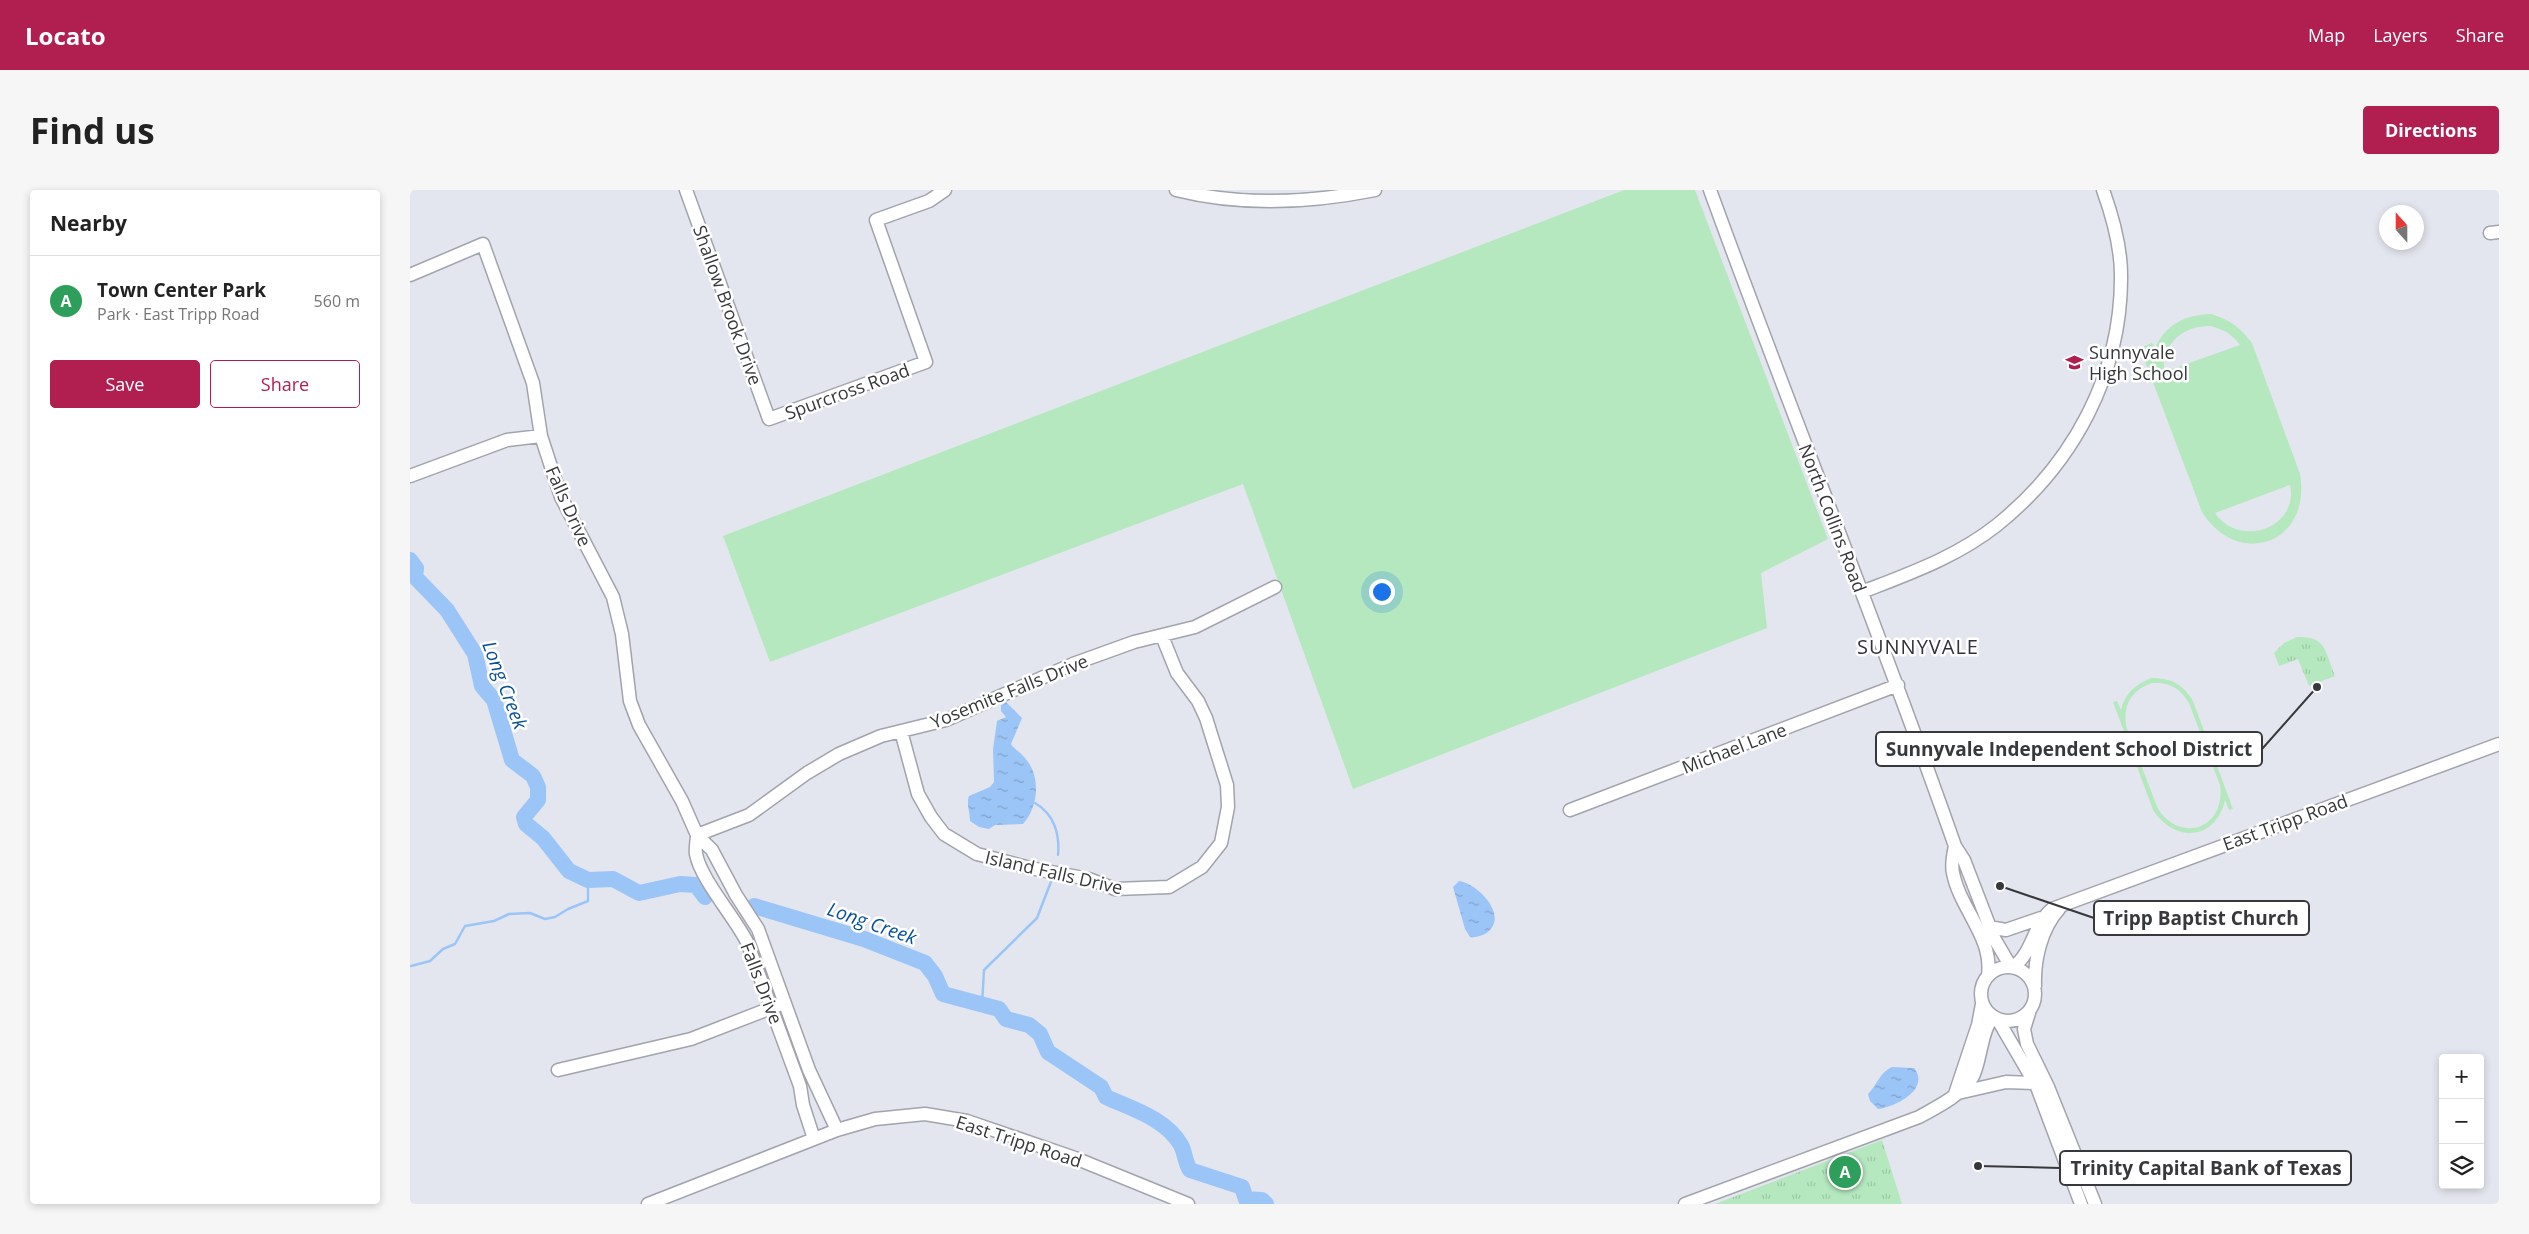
<!DOCTYPE html>
<html lang="en">
<head>
<meta charset="utf-8">
<style>
  body { margin:0; font-family:"Open Sans",sans-serif; background:#f6f6f6; color:#222 }
  .controls { position:absolute; right:15px; bottom:15px; display:grid; overflow:hidden; border-radius:5px; box-shadow:0 2px 8px #0003 }
  .controls button { width:45px; height:45px; display:grid; place-items:center; padding:0; border:0; border-bottom:1px solid #e0e0e0; background:#fff; color:#222; font:25px sans-serif }
  .compass { position:absolute; left:1969px; top:15px; width:45px; height:45px; border-radius:50%; background:#fff; box-shadow:0 2px 8px #0003; rotate:339deg }
  .you { position:absolute; left:971px; top:401px; width:18px; height:18px; margin:-12px; border:4px solid #fff; border-radius:50%; background:#1a73e8; box-shadow:0 0 0 8px #1a73e833 }
  .badge { display:grid; place-items:center; width:32px; height:32px; border-radius:50%; background:#b01f4f; color:#fff; font-size:16px; font-weight:700 }
  .pin { position:absolute; translate:-50% -50%; border:2px solid #fff; box-shadow:0 1px 5px #0006 }
  .list { margin:0; padding:0; list-style:none }
  h2 { display:flex; justify-content:space-between; align-items:center; height:65px; margin:0; padding:0 20px; font-size:21px }
  h2 small { font-size:16px; font-weight:400; color:#767676 }
  .list li { display:grid; grid-template-columns:32px 1fr auto; gap:15px; align-items:center; box-sizing:border-box; height:90px; padding:0 20px; border-top:1px solid #e0e0e0 }
  .list b { display:block; font-size:19px; white-space:nowrap }
  .list p { margin:0; font-size:16px; white-space:nowrap; color:#767676 }
  .list em { font-size:16px; font-style:normal; color:#767676 }
  .actions { display:flex; gap:10px; padding:15px 20px }
  .actions a { flex:1; padding:11px 0; border:1px solid #b01f4f; border-radius:5px; text-align:center; font-size:18px; color:#b01f4f }
  .actions .main { background:#b01f4f; color:#fff }
  .icon { flex:none; width:28px; height:28px; fill:none; stroke:currentColor; stroke-width:2; stroke-linecap:round; stroke-linejoin:round }
  .map { position:relative; flex:none; width:2089px; height:1014px; overflow:hidden; border-radius:5px }
  header { display:flex; align-items:center; gap:30px; box-sizing:border-box; height:70px; padding:0 25px; background:#b01f4f; color:#fff }
  header strong { font-size:24px }
  nav { display:flex; gap:28px; margin-inline-start:auto; font-size:18px }
  .intro { display:flex; align-items:center; justify-content:space-between; box-sizing:border-box; height:120px; padding:0 30px }
  h1 { margin:0; font-size:35px }
  .button { padding:12px 22px; border-radius:5px; background:#b01f4f; color:#fff; font-size:18px; font-weight:700 }
  main { display:flex; gap:30px; padding:0 30px }
  aside { flex:1; background:#fff; border-radius:5px; box-shadow:0 2px 8px #0003 }
  .map>svg:first-child { display:block }
  .green { fill:#b5e8be; fill-rule:evenodd }
  .park { fill:url(#park-tufts) }
  .water { fill:url(#water-ripples) }
  .lines { fill:none; stroke-linecap:round; stroke-linejoin:round }
  .stream { stroke:#9cc5f7; stroke-width:2.5 }
  .river { stroke:#9cc5f7; stroke-width:16 }
  .minor-casing { stroke:#a2a3ac; stroke-width:15 }
  .minor { stroke:#fff; stroke-width:12 }
  .labels { text-anchor:middle; dominant-baseline:central; stroke-width:5; stroke-linejoin:round; paint-order:stroke }
  .street-label { font-size:18px; fill:#37383b; stroke:#fff }
  .poi-label { font-size:18px; fill:#37383b; stroke:#fff; text-anchor:start }
  .water-label { font-size:19px; font-style:italic; fill:#055099; stroke:#fff }
  .quarter-label { font-size:20px; letter-spacing:1px; fill:#31323a; stroke:#fff }
  .leader { fill:none; stroke:#37383b; stroke-width:2 }
  .callout-dot { fill:#37383b; stroke:#fff; stroke-width:2 }
  .callout { fill:#fff; stroke:#37383b; stroke-width:2 }
  .callout-label { font-size:19px; text-anchor:middle; font-weight:bold; fill:#37383b }
</style>
</head>
<body>
<header>
<strong>Locato</strong>
<nav><a>Map</a><a>Layers</a><a>Share</a></nav>
</header>
<div class="intro"><h1>Find us</h1><a class="button">Directions</a></div>
<main>
<aside>
<h2>Nearby<small></small></h2>
<ul class="list">
<li><span class="badge" style="background:#2e9e5b">A</span><div><b>Town Center Park</b><p>Park · East Tripp Road</p></div><em>560 m</em></li>
</ul>
<div class="actions"><a class="main">Save</a><a>Share</a></div>
</aside>
<div class="map">
<svg width="2089" height="1014" viewBox="0 0 2089 1014">
  <defs>
    <pattern id="park-tufts" width="24" height="20" patternUnits="userSpaceOnUse" patternTransform="scale(1.25)"><rect width="24" height="20" fill="#b5e8be"/><path d="M3 7l-1-3M5 7V3M7 7l1-3M15 17l-1-3M17 17v-4M19 17l1-3" fill="none" stroke="#9cc8a4"/></pattern>
    <pattern id="water-ripples" width="26" height="14" patternUnits="userSpaceOnUse" patternTransform="scale(1.25)"><rect width="26" height="14" fill="#9cc5f7"/><path d="M2 4q2-2 4 0t4 0M15 11q2-2 4 0t4 0" fill="none" stroke="#80a1c9"/></pattern>
  </defs>
  <rect width="100%" height="100%" fill="#e4e6ef"/>
  <path class="green" d="M 1214,0 L 1285,0 L 1418,349 L 1351,383 L 1357,438 L 943,599 L 833,294 L 360,472 L 313,346 Z
    M 1801,124 C 1820,130 1830,137 1842,153 L 1890,284 C 1902,353 1829,380 1792,322 L 1730,158 L 1742,153 L 1745,158 C 1756,134 1775,125 1801,124 ZM 1800,136 C 1813,139 1822,144 1830,155 L 1754,182 C 1752,153 1773,136 1800,136 ZM 1880,295 C 1889,338 1830,359 1805,323 Z
    M 1741,488 C 1761,488 1773,494 1783,511 L 1823,619 L 1819,620 L 1815,610 C 1806,650 1765,654 1743,620 L 1703,512 L 1707,511 L 1711,520 C 1715,503 1725,495 1741,488 ZM 1742,493 C 1760,492 1770,498 1779,513 L 1810,595 C 1816,638 1771,654 1748,619 L 1716,536 C 1713,514 1722,500 1742,493 Z"/>
  <path class="park" d="M 1887,447 C 1917,446 1915,462 1925,486 L 1899,496 L 1888,469 L 1869,476 L 1864,463 L 1874,453 Z
    M 1472,950 L 1492,1014 L 1305,1014 Z"/>
  <path class="water" d="M 595,511 L 612,528 L 601,554 C 605,560 610,562 615,568 C 631,586 629,616 613,634 L 585,635 L 579,639 L 569,637 L 560,631 C 560,621 556,615 559,606 L 580,597 L 584,592 L 583,559 L 587,531 L 596,527 L 591,521 L 591,513 Z
    M 1049,691 C 1069,694 1101,728 1075,744 C 1070,746 1065,748 1060,747 L 1055,739 L 1043,697 Z
    M 1482,877 L 1504,878 C 1521,899 1485,917 1468,919 L 1460,911 L 1458,904 C 1467,895 1470,882 1482,877 Z"/>
  <g class="lines">
    <path class="stream" d="M 625,613 C 644,624 650,644 648,665
      M 1,776 L 20,771 L 33,759 L 45,754 L 55,736 L 84,731 L 99,724 L 120,723 L 135,729 L 145,727 L 158,719 L 178,711 L 178,690
      M 572,815 L 574,780 L 627,728 L 642,689"/>
    <path class="river" d="M 0,370 L 6,378 L 5,387 L 37,420 L 65,464 L 72,496 L 84,510 L 102,570 L 123,586 L 128,597 L 128,610 L 114,627 L 116,634 L 133,648 L 159,681 L 178,690 L 203,689 L 229,703 L 270,694 L 286,695 L 295,707
      M 344,716 L 454,749 L 515,773 L 525,786 L 533,804 L 589,819 L 596,829 L 619,835 L 630,844 L 638,862 L 691,897 L 696,907 C 722,919 755,928 771,955 C 775,963 775,972 780,980 L 832,997 L 836,1009 L 852,1010 L 856,1014"/>
    <defs>
      <path id="minor" d="M 276,0 L 359,229 L 516,172 L 466,30 L 519,11 L 535,0
        M 766,0 C 830,16 900,13 965,0
        M 1300,0 C 1380,220 1468,436 1545,656 L 1554,670 L 1584,748 L 1601,777
        M 2080,43 L 2089,42
        M 0,85 L 73,54 L 123,193 L 131,246 L 151,307 L 203,407 L 212,444 L 220,511 L 229,535 L 272,611 L 287,645 L 302,660 L 326,705 L 348,739 L 399,880 L 427,940
        M 0,286 L 97,250 L 131,246
        M 1452,402 C 1498,384 1547,367 1587,335 C 1663,274 1712,184 1711,85 C 1711,59 1702,25 1693,0
        M 491,541 L 508,604 L 521,627 L 534,644 L 567,664 L 620,678 L 679,689 L 705,699 L 759,697 L 792,677 L 811,653 L 818,617 L 817,595 L 796,528 L 788,511 L 767,483 L 752,446
        M 1160,620 L 1488,495
        M 287,645 L 339,625 L 397,583 L 429,564 L 471,546 L 536,530 L 663,474 L 724,452 L 785,437 L 865,397
        M 287,645 C 287,650 285,658 286,664 C 291,690 324,726 337,752 L 390,896 L 393,915 L 404,949
        M 1545,656 C 1543,665 1541,675 1543,683 C 1550,719 1583,747 1578,785
        M 1579,737 L 1596,740 L 1631,728
        M1571 804a27 27 0 1 1 54 0a27 27 0 1 1-54 0Z
        M 1603,777 C 1623,763 1623,735 1642,719 L 2089,554
        M 1625,796 C 1624,770 1631,739 1649,719
        M 1619,823 L 1614,839 L 1617,854 L 1638,897 L 1685,1014
        M 1588,830 L 1627,897 L 1671,1014
        M 148,880 L 281,849 L 369,815
        M 1548,903 L 1596,892 L 1624,893
        M 1545,904 L 1568,835 L 1572,814
        M 238,1014 L 427,940 L 465,929 L 515,924 L 557,931 L 665,968 L 778,1014
        M 1275,1014 L 1509,927 C 1527,917 1550,906 1562,888 C 1571,874 1571,836 1584,828"/>
    </defs>
    <use href="#minor" class="minor-casing"/>
    <use href="#minor" class="minor"/>
  </g>
  <defs>
    <symbol id="school-bare" viewBox="-9 -9 18 18"><path d="M0-5L7-2L0 1L-7-2ZM-4 1L0 2.5L4 1V4Q0 6-4 4Z" fill="#b01f4f" stroke="#fff" stroke-width="2.5" paint-order="stroke"/></symbol>
  </defs>
  <g fill-rule="evenodd">
    <use href="#school-bare" x="1652" y="160" width="25" height="25"/>
  </g>
  <g class="labels">
    <g class="street-label">
      <text transform="translate(318 115) rotate(70)">Shallow Brook Drive</text>
      <text transform="translate(437 201) rotate(-20)">Spurcross Road</text>
      <text transform="translate(159 316) rotate(66)">Falls Drive</text>
      <text transform="translate(1423 328) rotate(69)">North Collins Road</text>
      <text transform="translate(599 501) rotate(-22)">Yosemite Falls Drive</text>
      <text transform="translate(1324 558) rotate(-21)">Michael Lane</text>
      <text transform="translate(1875 632) rotate(-20)">East Tripp Road</text>
      <text transform="translate(644 682) rotate(13)">Island Falls Drive</text>
      <text transform="translate(352 793) rotate(69)">Falls Drive</text>
      <text transform="translate(609 951) rotate(18)">East Tripp Road</text>
    </g>
    <g class="poi-label">
      <text x="1679" y="162">Sunnyvale<tspan x="1679" dy="21">High School</tspan></text>
    </g>
    <g class="water-label">
      <text transform="translate(95 495) rotate(69)">Long Creek</text>
      <text transform="translate(462 733) rotate(19)">Long Creek</text>
    </g>
    <g class="quarter-label">
      <text x="1508" y="456">SUNNYVALE</text>
    </g>
  </g>
  <path class="leader" d="M1907 497L1852 559M1590 696L1684 728M1568 976L1650 978"/>
  <g class="callout-dot">
    <circle cx="1907" cy="497" r="5"/>
    <circle cx="1590" cy="696" r="5"/>
    <circle cx="1568" cy="976" r="5"/>
  </g>
  <g class="callout">
    <rect x="1466" y="542" width="386" height="34" rx="5"/>
    <rect x="1684" y="711" width="215" height="34" rx="5"/>
    <rect x="1650" y="961" width="291" height="34" rx="5"/>
  </g>
  <g class="callout-label">
    <text x="1659" y="566">Sunnyvale Independent School District</text>
    <text x="1791" y="735">Tripp Baptist Church</text>
    <text x="1796" y="985">Trinity Capital Bank of Texas</text>
  </g>
</svg>
<div class="controls">
<button>+</button>
<button>−</button>
<button><svg class="icon" aria-label="layers" viewBox="0 0 24 24"><path d="M12 4l9 5-9 5-9-5zM3 14l9 5 9-5"/></svg></button>
</div>
<svg class="compass" viewBox="-18 -18 36 36"><path d="M0-13l5 13h-10z" fill="#e53935"/><path d="M0 13l5-13h-10z" fill="#767676"/></svg>
<div class="you"></div>
<div class="pin badge" style="left:1435px;top:982px;background:#2e9e5b">A</div>
</div>
</main>
</body>
</html>
